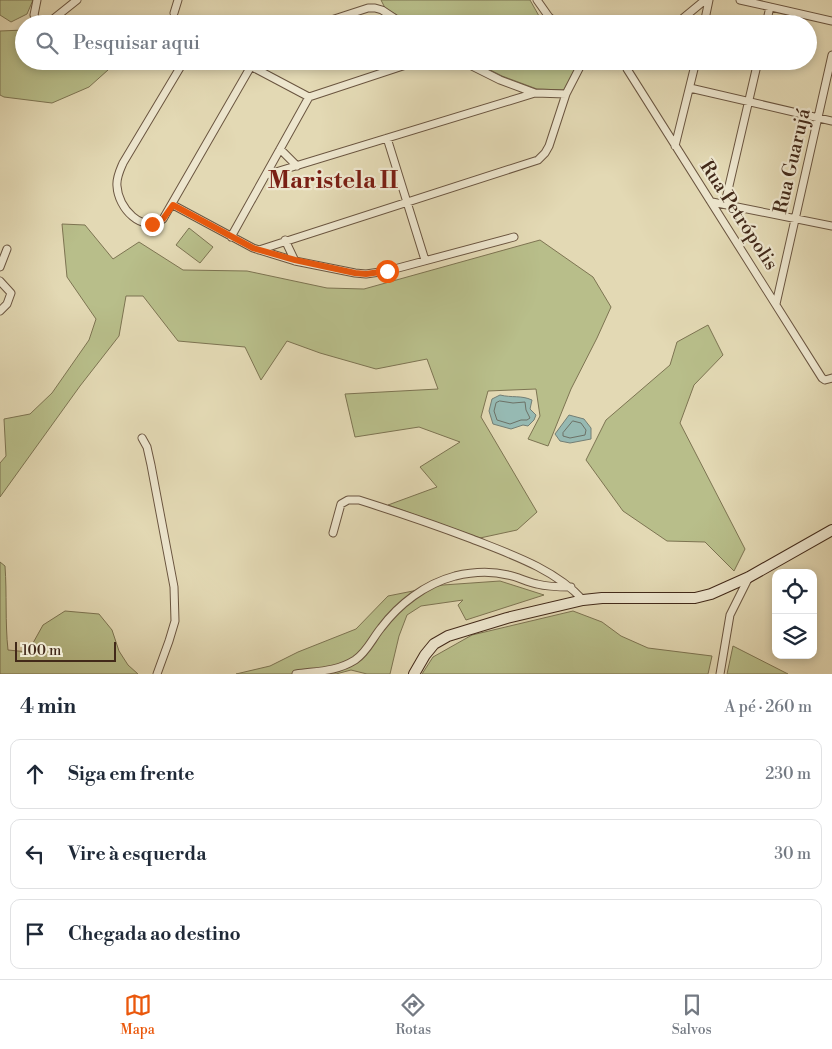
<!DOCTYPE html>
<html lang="pt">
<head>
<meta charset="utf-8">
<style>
  body { margin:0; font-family:"Libre Bodoni",serif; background:#f2f2f3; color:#1f2937 }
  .controls { position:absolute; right:15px; bottom:15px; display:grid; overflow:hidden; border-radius:10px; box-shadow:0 2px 8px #0003 }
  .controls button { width:45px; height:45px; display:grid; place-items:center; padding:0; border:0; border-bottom:1px solid #e0e1e3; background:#fff; color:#1f2937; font:25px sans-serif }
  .scale { position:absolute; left:15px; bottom:12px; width:101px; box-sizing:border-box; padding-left:5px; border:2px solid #422919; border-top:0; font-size:14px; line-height:18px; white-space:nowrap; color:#422919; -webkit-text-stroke:4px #ede6ce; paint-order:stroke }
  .stop { position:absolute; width:15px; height:15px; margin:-11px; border:4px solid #ea580c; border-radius:50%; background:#fff }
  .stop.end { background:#ea580c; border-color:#fff; box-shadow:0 1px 5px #0008 }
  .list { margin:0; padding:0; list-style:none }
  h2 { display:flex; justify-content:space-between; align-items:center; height:65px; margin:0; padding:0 20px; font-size:21px }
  h2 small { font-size:16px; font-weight:400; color:#747a83 }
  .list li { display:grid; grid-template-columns:32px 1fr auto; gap:15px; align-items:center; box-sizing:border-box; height:70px; margin:0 10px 10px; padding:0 10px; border:1px solid #e0e1e3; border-radius:10px }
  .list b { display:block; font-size:19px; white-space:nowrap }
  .list em { font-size:16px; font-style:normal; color:#747a83 }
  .icon { flex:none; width:28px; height:28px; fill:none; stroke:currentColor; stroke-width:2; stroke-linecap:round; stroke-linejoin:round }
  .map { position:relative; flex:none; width:832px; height:674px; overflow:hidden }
  .search { position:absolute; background:#fff; box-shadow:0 2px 8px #0003; left:15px; right:15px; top:15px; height:55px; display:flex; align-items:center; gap:12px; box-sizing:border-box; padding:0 18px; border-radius:28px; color:#747a83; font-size:19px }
  .sheet { height:305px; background:#fff }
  nav { display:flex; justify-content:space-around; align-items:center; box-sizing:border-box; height:70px; border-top:1px solid #e0e1e3; background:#fff; font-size:14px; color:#747a83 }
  nav a { display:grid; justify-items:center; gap:2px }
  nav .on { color:#ea580c }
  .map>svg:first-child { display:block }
  .green { fill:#b8be8a; stroke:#7d7452 }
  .water { fill:#96b9b2; stroke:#747f75 }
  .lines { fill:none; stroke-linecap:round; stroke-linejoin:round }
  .shore { stroke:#6c7166; stroke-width:1 }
  .minor-casing { stroke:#6a5540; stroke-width:9 }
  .secondary-casing { stroke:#422919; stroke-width:12 }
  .minor { stroke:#ede6ce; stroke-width:7 }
  .secondary { stroke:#ede6ce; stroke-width:10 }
  .route { stroke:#ea580c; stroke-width:6 }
  .labels { text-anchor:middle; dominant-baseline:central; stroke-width:4.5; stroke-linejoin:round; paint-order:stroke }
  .street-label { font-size:19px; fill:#422919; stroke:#ede6ce }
  .district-label { font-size:24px; font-weight:bold; fill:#7a1f14; stroke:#ede6ce }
</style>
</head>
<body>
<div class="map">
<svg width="832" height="674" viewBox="0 0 832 674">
  <rect width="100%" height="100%" fill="#e3d9b4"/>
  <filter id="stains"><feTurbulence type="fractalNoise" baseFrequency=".004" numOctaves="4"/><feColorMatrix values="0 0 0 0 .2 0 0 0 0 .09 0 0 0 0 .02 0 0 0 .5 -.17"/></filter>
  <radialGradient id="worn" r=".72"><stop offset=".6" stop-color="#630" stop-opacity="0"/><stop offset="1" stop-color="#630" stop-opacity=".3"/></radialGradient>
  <path class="green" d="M 0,0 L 33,0 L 27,14 L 11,22 L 0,15 Z
    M 381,0 L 530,0 L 539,16 L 547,24 L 412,24 L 385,8 Z
    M 24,30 L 24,61 L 118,61 L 89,87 L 52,103 L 4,97 L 0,95 L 0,31 Z
    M 473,61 L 579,61 L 564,90 L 537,89 L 502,76 Z
    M 62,224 L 85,225 L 113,259 L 139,242 L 183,270 L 247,271 L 327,288 L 364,289 L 540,240 L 593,277 L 611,307 L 597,338 L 571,389 L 548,446 L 528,439 L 540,416 L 536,389 L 488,391 L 481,417 L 537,512 L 517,530 L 480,538 L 388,505 L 437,487 L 420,467 L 460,442 L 419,427 L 355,437 L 345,394 L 438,389 L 427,359 L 376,369 L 320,353 L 287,341 L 261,380 L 245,347 L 178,341 L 143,296 L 126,296 L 119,336 L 80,386 L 0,497 L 0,463 L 6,456 L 4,419 L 30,414 L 52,393 L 89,340 L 96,319 L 67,277 Z
    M 189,228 L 213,247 L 200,263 L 176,245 Z
    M 708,325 L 723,355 L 694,385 L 680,423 L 745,549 L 734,571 L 705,542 L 667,541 L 623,511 L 586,460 L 606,420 L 670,365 L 677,342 Z
    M 0,562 L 5,566 C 7,594 5,622 8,650 L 28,652 L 43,625 L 65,611 L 99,614 L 112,630 L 119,651 L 128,665 L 138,674 L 0,674 Z
    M 500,581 L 544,595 L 466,620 L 458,605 L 463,600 L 421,606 L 407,615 L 399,636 L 390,674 L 367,674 L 351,670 L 336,674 L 236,674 L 270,666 L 298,652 L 356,629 L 388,596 L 443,585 Z
    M 573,611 L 602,622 L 621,636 L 648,648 L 712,656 L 708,674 L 422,674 L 433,657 L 472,635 Z
    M 733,646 L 788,674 L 727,674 Z"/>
  <path class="water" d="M 500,395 C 512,398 521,395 532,400 L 530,409 L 536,415 L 534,420 L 528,426 L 523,425 L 511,429 L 493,424 L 489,411 L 492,399 Z
    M 569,415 L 584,419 L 591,428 L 591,439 L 570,443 L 560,441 L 555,434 Z"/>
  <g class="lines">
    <path class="shore" d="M 500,401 L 513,403 L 525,402 L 526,410 L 530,418 L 527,420 L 521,420 L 510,424 L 497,420 L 494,411 L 496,403 Z
      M 573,421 L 581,423 L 586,430 L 585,435 L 570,438 L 563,436 L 563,433 Z"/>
    <defs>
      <path id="minor" d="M 37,0 L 34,15 L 37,21 L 43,24
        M 537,0 L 549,17 L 557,24
        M 740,0 L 832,21
        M 174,13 L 178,0
        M 44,24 L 52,20 L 77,0
        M 319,24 L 368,8 L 375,8 L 382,10 L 403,24
        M 676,24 L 705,0
        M 704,24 L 709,0
        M 766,24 L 770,7
        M 184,61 L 123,163 C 120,170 116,178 117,186 C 118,208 142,234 163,219 L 254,61
        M 241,61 L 309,97
        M 462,61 L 500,80 L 535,93 L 566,94
        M 630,61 L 627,66 L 627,69 L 822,378 L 825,380 L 832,378
        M 690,88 L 832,121
        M 387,138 L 425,260
        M 675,146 L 696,61
        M 280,149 L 297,166
        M 266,175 L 535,93
        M 712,202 L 832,226
        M 725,203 L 758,61
        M 173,205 L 253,248 L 295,261 L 355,273 L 366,274 L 387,271 L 514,237
        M 231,237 L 309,97 L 418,61
        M 285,240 L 295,261
        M 259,250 L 538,160 L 545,153 L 549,146 L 566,94 L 583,61
        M 0,267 L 7,249
        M 0,281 L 11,293 L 7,304 L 0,311
        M 776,304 L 832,55
        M 142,438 L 147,447 L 151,465 L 174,587 L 175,621 L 169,641 L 157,674
        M 333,533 L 341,504 L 348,500 L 359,500 C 397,512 435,525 472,539 C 510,554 555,569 583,600
        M 296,674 C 316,671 336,672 355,660 C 367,652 372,639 381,628 C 399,604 425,584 455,576 C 472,572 491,571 508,575 C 518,577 527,582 537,584 C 548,587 560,587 571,587
        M 720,674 L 730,615 L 749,577"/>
      <path id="secondary" d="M 414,674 L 425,655 L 434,644 L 448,636 L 507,618 L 583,600 L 602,598 L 695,598 L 711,594 L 749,577 L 832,530"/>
    </defs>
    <use href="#minor" class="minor-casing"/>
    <use href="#secondary" class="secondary-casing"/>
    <use href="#minor" class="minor"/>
    <use href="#secondary" class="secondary"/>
  </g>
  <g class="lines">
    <path class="route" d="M 152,224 L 163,219 L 173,205 L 253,248 L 295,260 L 355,273 L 366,274 L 387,271"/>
  </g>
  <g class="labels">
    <g class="street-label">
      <text transform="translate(792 161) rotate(-77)">Rua Guarujá</text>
      <text transform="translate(739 215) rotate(57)">Rua Petrópolis</text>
    </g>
    <g class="district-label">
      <text x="333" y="181">Maristela II</text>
    </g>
  </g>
  <rect width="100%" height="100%" filter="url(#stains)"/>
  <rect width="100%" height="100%" fill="url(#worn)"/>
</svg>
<div class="controls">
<button><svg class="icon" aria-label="locate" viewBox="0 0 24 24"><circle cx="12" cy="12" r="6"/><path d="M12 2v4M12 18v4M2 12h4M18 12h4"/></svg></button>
<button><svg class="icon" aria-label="layers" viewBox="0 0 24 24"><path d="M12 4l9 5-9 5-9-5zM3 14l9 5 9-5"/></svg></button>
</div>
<div class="scale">100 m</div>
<div class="stop" style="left:387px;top:271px"></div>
<div class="stop end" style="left:152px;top:224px"></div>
<div class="search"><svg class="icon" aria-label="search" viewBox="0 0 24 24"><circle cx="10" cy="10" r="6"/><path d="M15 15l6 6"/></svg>Pesquisar aqui</div>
</div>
<section class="sheet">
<h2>4 min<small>A pé · 260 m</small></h2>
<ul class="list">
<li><svg class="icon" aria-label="ahead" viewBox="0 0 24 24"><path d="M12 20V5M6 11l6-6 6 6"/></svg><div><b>Siga em frente</b></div><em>230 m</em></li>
<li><svg class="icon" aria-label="left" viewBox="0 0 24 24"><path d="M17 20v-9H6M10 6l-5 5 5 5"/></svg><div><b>Vire à esquerda</b></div><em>30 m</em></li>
<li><svg class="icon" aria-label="arrive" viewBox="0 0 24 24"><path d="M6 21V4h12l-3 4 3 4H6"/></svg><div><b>Chegada ao destino</b></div></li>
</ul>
</section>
<nav>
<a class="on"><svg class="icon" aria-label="map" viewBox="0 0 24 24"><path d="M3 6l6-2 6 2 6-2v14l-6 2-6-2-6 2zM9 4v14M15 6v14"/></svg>Mapa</a>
<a><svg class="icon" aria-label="directions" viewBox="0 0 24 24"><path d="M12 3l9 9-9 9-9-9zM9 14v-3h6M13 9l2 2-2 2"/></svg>Rotas</a>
<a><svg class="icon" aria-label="saved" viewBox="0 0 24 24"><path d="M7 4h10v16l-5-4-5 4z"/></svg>Salvos</a>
</nav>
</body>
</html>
